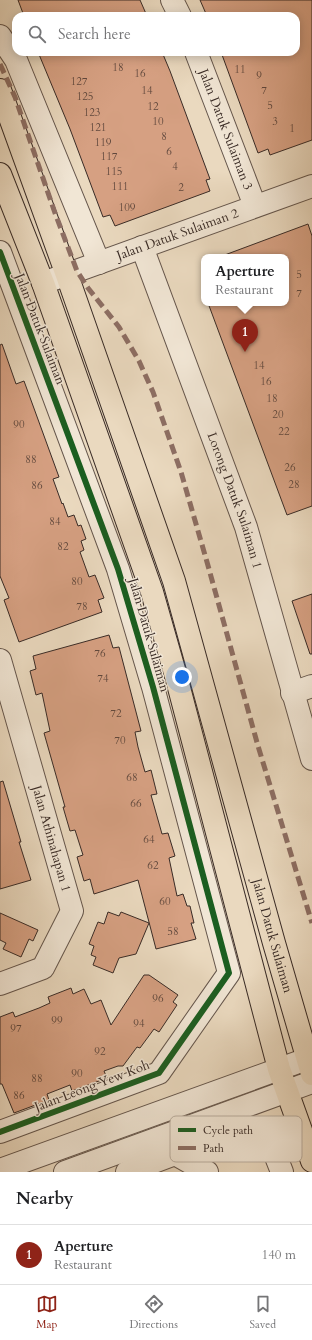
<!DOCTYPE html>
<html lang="en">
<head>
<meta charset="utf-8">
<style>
  body { margin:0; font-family:Cardo,serif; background:#f2f2f2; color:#202124 }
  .you { position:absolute; left:182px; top:677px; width:14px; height:14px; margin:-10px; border:3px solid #fff; border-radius:50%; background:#1a73e8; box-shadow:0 0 0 6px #1a73e833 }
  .badge { display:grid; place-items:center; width:26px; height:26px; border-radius:50%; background:#8f2418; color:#fff; font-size:13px; font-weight:700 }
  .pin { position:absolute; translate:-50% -33px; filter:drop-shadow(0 1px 2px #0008) }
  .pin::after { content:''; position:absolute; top:21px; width:14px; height:12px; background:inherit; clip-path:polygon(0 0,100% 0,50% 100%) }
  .popup { position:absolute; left:201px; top:254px; width:88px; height:52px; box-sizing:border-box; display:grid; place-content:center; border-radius:8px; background:#fff; filter:drop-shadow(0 1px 3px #0005); font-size:13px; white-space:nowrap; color:#757577 }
  .popup b { font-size:15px; color:#202124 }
  .popup::after { content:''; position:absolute; left:50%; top:100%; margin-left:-8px; border:8px solid transparent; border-top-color:#fff }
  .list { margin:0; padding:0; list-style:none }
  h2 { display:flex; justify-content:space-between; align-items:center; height:52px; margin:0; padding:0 16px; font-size:17px }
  h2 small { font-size:13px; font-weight:400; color:#757577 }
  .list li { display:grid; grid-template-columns:26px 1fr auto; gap:12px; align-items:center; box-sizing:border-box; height:60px; padding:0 16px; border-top:1px solid #e0e0e0 }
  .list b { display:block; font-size:15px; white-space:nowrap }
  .list p { margin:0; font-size:13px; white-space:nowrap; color:#757577 }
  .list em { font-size:13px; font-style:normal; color:#757577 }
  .icon { flex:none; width:22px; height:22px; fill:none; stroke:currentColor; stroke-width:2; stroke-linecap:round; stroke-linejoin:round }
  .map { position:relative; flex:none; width:312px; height:1172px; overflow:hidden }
  .search { position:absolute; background:#fff; box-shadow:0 2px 10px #0003; left:12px; right:12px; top:12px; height:44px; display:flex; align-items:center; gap:10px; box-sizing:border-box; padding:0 14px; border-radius:12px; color:#757577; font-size:15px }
  .sheet { height:112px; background:#fff }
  nav { display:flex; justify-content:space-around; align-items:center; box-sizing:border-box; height:56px; border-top:1px solid #e0e0e0; background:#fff; font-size:11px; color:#757577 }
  nav a { display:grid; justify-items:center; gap:2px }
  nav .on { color:#8f2418 }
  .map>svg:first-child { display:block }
  .building { fill:#d6a082; stroke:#392b26 }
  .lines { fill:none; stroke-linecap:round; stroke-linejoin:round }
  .minor-casing { stroke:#65564c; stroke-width:24 }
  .major-casing { stroke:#392b26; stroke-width:24 }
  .minor { stroke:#f1e6d5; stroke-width:22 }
  .major { stroke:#ead9bf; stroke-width:22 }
  .quiet { stroke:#8d6e63; stroke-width:5; stroke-dasharray:10 5; stroke-linecap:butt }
  .cycleway-casing { stroke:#f1e6d5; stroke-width:8 }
  .cycleway { stroke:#1b5e20; stroke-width:6 }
  .labels { text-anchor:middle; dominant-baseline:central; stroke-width:3; stroke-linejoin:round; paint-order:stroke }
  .number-label { font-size:11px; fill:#60483d }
  .street-label { font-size:13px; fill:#392b26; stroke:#f1e6d5 }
  .key { fill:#f1e6d5; stroke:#baaea0; stroke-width:1 }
  .key-label { font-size:11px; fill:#392b26 }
</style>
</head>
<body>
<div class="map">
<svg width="312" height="1172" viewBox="0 0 312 1172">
  <rect width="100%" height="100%" fill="#ead9bf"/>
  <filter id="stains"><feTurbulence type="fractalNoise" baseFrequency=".005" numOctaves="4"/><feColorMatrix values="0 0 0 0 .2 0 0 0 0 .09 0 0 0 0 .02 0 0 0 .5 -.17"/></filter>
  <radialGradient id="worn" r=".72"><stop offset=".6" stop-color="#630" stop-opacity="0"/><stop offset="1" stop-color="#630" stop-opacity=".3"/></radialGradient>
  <path class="building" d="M 18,0 L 140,0 L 147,16 L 24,16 Z
    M 200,0 L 312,0 L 312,140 L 270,155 L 268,149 L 258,153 L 221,52 L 296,52 L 296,16 L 207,16 Z
    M 38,52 L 162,52 L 170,71 L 210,179 L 206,180 L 210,191 L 115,226 L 110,215 L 103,217 L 70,129 Z
    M 308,224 L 312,236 L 312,506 L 287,515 L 208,303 L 286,303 L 286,257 L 222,257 L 222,256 Z
    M 2,344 L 16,384 L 24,381 L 59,477 L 53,479 L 62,504 L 63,503 L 68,517 L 74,515 L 78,526 L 81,525 L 86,539 L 81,541 L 84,550 L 80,552 L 89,577 L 95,575 L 104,598 L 98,600 L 102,612 L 19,642 L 4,600 L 9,598 L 0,576 L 0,345 Z
    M 312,594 L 312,654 L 310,654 L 292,601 Z
    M 109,635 L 113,648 L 119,647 L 141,731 L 135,732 L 138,747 L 145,772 L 151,770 L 157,794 L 151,795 L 162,834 L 168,833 L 175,856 L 169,858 L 177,896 L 183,894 L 187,906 L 190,906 L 194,923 L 191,923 L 196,939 L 156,949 L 138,880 L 94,894 L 90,879 L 84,881 L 77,857 L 83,855 L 75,830 L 70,831 L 63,807 L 65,807 L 44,733 L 50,731 L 42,693 L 36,695 L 30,671 L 36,669 L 33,656 Z
    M 3,781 L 21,842 L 19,842 L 31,880 L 0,889 L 0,782 Z
    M 108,912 L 119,916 L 121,912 L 149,923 L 136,954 L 119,958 L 113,973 L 93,965 L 96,957 L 91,955 L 94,946 L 89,944 L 98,922 L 104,924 Z
    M 0,913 L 38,930 L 33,941 L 29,939 L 21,957 L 3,949 L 6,943 L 0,940 Z
    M 144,975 L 149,975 L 178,995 L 173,1002 L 177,1005 L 159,1032 L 154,1029 L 140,1048 L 137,1047 L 123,1066 L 118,1066 L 104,1071 L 107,1078 L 72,1091 L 70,1085 L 47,1094 L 49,1100 L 14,1113 L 2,1084 L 0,1084 L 0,1017 L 13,1012 L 15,1017 L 39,1008 L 50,1003 L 48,997 L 71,988 L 73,994 L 84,989 L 91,1004 L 101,1000 L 111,1025 Z"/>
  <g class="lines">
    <defs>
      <g id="minor">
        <path d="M 172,0 L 180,16"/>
        <path d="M 0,36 L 16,60 L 99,263"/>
        <path id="s1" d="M 196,52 L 255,206"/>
        <path id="s2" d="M 142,247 L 246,527 L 312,759"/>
        <path d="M 0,252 L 118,569 L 153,687 L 229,973 L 159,1073 L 0,1132"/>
        <path id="s3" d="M 43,283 L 312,186"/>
        <path id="s4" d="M 0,660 L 72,911 L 43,968 L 0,984"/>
        <path d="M 292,693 L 312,686"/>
        <path d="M 175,1154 L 207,1172"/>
        <path d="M 0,1170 L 307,1059"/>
        <path d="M 65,1172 L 312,1082"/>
        <path d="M 127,1172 L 175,1154 L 248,1129 L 269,1139 L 282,1172"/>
      </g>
      <g id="major">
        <path id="s5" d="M 0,90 L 67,275 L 174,581 L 274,943 L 312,1074"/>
        <path d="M 0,174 L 43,283 L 152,592 L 177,680 L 279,1069 L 312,1161"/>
      </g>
    </defs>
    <use href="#minor" class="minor-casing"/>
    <use href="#major" class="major-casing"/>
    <use href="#minor" class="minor"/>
    <use href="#major" class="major"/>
    <path class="quiet" d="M 0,64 L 15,97 L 55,213 L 77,271 L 88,288 L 119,327 L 139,361 L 153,392 L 181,472 L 207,562 L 258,746 L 312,923"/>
    <defs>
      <path id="cycleway" d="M 0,252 L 118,569 L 153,687 L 229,973 L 159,1073 L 0,1132"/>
    </defs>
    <use href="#cycleway" class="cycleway-casing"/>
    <use href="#cycleway" class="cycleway"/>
  </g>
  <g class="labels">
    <g class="number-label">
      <text x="118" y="67">18</text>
      <text x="240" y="69">11</text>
      <text x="140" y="73">16</text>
      <text x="259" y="75">9</text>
      <text x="79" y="81">127</text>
      <text x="147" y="90">14</text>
      <text x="264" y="90">7</text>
      <text x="85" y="96">125</text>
      <text x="270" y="105">5</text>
      <text x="153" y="106">12</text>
      <text x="92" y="112">123</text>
      <text x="158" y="121">10</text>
      <text x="275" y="121">3</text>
      <text x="98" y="127">121</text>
      <text x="292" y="128">1</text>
      <text x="164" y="136">8</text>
      <text x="103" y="142">119</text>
      <text x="169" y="151">6</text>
      <text x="109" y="156">117</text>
      <text x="175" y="166">4</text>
      <text x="114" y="171">115</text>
      <text x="120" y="186">111</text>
      <text x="181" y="187">2</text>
      <text x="127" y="207">109</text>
      <text x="299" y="274">5</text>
      <text x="299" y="293">7</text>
      <text x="259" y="365">14</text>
      <text x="266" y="381">16</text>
      <text x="272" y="398">18</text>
      <text x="278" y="414">20</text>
      <text x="19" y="424">90</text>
      <text x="284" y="431">22</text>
      <text x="31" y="459">88</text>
      <text x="290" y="467">26</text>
      <text x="294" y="484">28</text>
      <text x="37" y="485">86</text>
      <text x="55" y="521">84</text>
      <text x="63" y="546">82</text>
      <text x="77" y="581">80</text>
      <text x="82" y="606">78</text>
      <text x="100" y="653">76</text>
      <text x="103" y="678">74</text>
      <text x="116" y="713">72</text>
      <text x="120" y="740">70</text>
      <text x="132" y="777">68</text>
      <text x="136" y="803">66</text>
      <text x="149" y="839">64</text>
      <text x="153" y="865">62</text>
      <text x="165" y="901">60</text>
      <text x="173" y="931">58</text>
      <text x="158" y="998">96</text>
      <text x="57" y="1020">99</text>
      <text x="139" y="1023">94</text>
      <text x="16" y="1028">97</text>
      <text x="100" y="1051">92</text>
      <text x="77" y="1073">90</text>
      <text x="37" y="1078">88</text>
      <text x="19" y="1095">86</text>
    </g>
    <g class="street-label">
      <text stroke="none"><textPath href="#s1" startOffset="83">Jalan Datuk Sulaiman 3</textPath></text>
      <text stroke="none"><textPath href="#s3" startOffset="143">Jalan Datuk Sulaiman 2</textPath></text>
      <text transform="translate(40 329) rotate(69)">Jalan Datuk Sulaiman</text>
      <text stroke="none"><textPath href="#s2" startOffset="270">Lorong Datuk Sulaiman 1</textPath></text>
      <text transform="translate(149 635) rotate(74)">Jalan Datuk Sulaiman</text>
      <text stroke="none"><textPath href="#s4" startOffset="186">Jalan Athinahapan 1</textPath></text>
      <text stroke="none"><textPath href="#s5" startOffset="889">Jalan Datuk Sulaiman</textPath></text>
      <text transform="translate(92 1086) rotate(-21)">Jalan Leong Yew Koh</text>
    </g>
  </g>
  <rect x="170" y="1116" width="132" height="46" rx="6" class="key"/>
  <rect x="178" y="1128" width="18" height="4" fill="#1b5e20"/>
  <rect x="178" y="1146" width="18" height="4" fill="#8d6e63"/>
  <g class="key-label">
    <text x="203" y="1134">Cycle path</text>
    <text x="203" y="1152">Path</text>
  </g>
  <rect width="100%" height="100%" filter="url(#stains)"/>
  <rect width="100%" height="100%" fill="url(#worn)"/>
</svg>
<div class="you"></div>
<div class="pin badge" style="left:245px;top:352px">1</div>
<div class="popup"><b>Aperture</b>Restaurant</div>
<div class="search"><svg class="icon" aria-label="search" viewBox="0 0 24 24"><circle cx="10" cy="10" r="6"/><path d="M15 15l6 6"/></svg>Search here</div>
</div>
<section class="sheet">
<h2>Nearby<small></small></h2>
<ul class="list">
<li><span class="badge">1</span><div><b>Aperture</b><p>Restaurant</p></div><em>140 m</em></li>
</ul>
</section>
<nav>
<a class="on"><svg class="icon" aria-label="map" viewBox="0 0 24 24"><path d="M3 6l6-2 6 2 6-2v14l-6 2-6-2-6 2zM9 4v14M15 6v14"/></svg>Map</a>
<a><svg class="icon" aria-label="directions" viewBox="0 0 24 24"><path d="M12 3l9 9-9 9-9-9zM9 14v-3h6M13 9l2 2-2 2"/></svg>Directions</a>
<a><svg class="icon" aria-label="saved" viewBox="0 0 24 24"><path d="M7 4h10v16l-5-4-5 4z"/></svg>Saved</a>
</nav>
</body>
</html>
